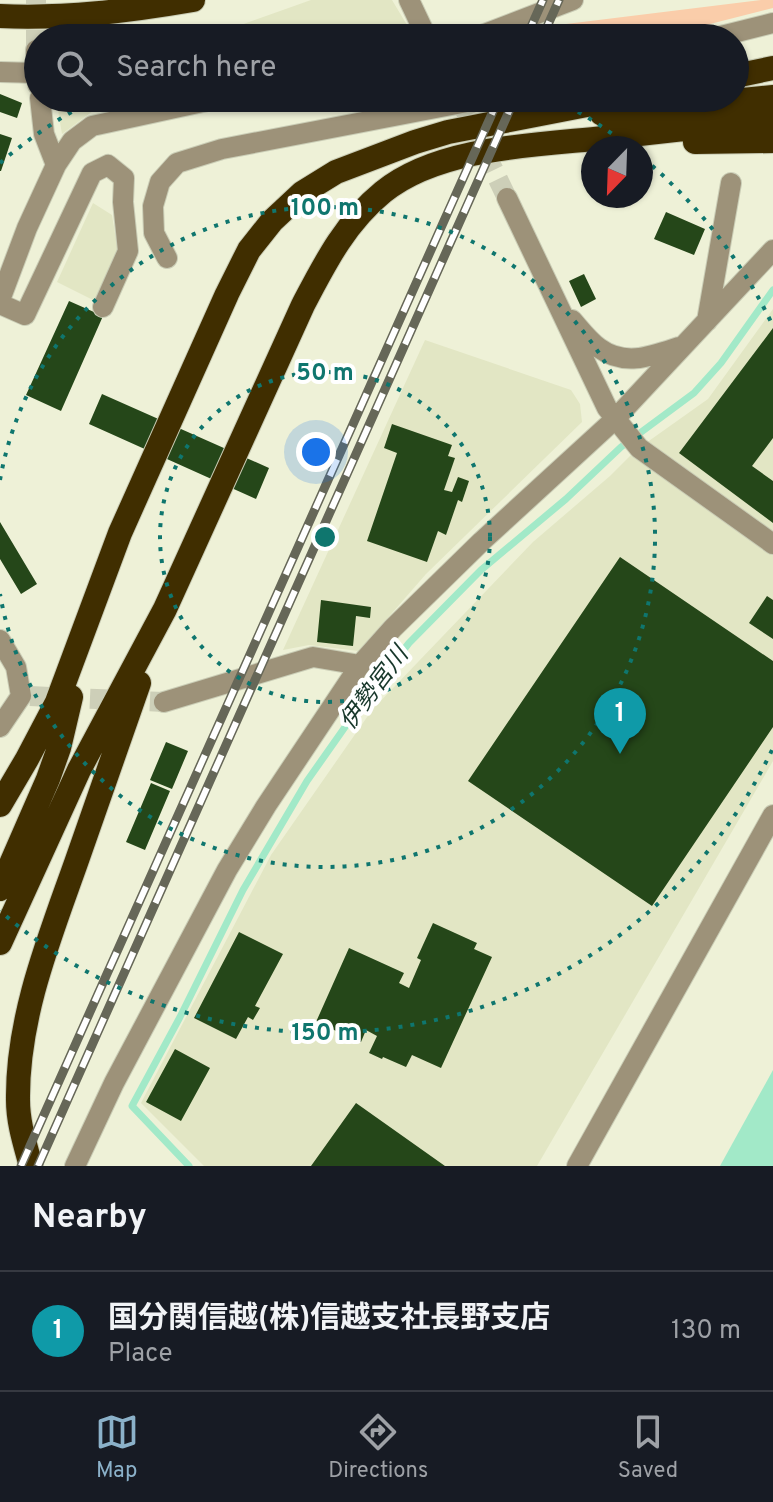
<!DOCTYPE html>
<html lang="en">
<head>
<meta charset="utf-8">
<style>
  body { margin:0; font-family:Overpass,"Noto Sans JP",sans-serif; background:#242831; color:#f1f3f6 }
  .compass { position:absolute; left:581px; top:136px; width:72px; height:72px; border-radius:50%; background:#171b24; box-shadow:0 2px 6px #0004; rotate:203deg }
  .you { position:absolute; left:316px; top:452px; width:28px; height:28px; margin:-20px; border:6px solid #fff; border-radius:50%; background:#1a73e8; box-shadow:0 0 0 12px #1a73e833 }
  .badge { display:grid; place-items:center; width:52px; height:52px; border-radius:50%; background:#8bb1c9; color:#fff; font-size:26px; font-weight:700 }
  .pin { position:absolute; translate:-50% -66px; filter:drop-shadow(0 2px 4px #0008) }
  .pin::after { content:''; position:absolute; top:42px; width:28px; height:24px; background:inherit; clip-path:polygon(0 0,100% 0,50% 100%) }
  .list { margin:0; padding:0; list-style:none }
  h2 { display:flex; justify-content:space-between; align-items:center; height:104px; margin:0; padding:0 32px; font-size:34px }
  h2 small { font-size:26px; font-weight:400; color:#9ea1a6 }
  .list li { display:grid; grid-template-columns:52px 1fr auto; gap:24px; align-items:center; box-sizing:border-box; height:120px; padding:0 32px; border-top:2px solid #363941 }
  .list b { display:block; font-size:30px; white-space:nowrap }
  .list p { margin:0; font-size:26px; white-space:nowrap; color:#9ea1a6 }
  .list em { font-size:26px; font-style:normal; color:#9ea1a6 }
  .icon { flex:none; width:44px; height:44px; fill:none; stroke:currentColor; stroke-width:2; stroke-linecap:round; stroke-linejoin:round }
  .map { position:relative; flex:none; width:773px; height:1166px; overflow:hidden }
  .search { position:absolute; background:#171b24; box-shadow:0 2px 6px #0004; left:24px; right:24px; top:24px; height:88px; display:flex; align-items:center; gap:20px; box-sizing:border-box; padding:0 28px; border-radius:44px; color:#9ea1a6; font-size:30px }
  .sheet { height:224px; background:#171b24 }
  nav { display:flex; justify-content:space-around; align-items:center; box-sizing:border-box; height:112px; border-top:2px solid #363941; background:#171b24; font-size:22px; color:#9ea1a6 }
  nav a { display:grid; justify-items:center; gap:4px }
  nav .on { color:#8bb1c9 }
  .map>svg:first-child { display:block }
  .built { fill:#e2e6c4 }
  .green { fill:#facdaa }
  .water { fill:#a2e9c8 }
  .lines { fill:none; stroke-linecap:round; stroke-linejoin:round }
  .stream { stroke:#a2e9c8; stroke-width:7 }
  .building { fill:#254719 }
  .minor-tunnel { stroke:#cdcfb8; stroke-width:20; stroke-dasharray:20 10; stroke-linecap:butt }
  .minor-casing { stroke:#cacdb6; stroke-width:22 }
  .highway-casing { stroke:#cacdb6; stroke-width:26 }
  .minor { stroke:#9d9279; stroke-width:20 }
  .highway { stroke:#402e00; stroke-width:24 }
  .rail-casing { stroke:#666758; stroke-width:9 }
  .rail { stroke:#fff; stroke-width:6; stroke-dasharray:18; stroke-linecap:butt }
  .ring { fill:none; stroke:#0f766e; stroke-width:4; stroke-dasharray:4 8 }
  .labels { text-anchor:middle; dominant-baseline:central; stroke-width:8; stroke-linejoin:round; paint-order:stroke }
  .water-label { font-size:24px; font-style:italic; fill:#17372a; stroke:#fff }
  .centre { fill:#0f766e; stroke:#fff; stroke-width:4 }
  .ring-label { font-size:24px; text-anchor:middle; font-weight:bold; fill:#0f766e; stroke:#fff; stroke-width:8; stroke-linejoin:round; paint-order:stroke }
</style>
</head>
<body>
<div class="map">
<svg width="773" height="1166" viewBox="0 0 773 1166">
  <rect width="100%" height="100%" fill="#eef1d7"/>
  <path class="built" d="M 311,0 L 392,0 L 410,30 L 404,38 L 197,38 L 238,26 Z
    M 56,98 L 151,98 L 97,108 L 62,134 Z
    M 93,203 L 112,215 L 118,252 L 95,301 L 57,282 Z
    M 773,309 L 773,536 L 646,443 L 708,399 Z
    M 425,340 L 571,390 L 580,404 L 582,422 L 426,574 L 359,651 L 309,645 L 283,650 Z
    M 634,452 L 773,554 L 773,761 L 537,1166 L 204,1166 L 141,1103 L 271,855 L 372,710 L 533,542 L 610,476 Z"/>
  <path class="green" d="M 761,0 L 773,0 L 773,8 L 655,38 L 560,38 L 566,24 Z"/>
  <path class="water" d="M 773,1070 L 773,1166 L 720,1166 Z"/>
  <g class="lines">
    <path class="stream" d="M 189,1166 L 132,1106 L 180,1017 L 243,890 L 307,781 L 357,710 L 409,643 L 481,570 L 566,499 L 621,447 L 694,393 L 721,363 L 773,290"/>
  </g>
  <path class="building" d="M 0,94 L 22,103 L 17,118 L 0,112 Z
    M 0,134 L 12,138 L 1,171 L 0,171 Z
    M 666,212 L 705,229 L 694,255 L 654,239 Z
    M 584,274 L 596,299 L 581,307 L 569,281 Z
    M 69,301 L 103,316 L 61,411 L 26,395 Z
    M 773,328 L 773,438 L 752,466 L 773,481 L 773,523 L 679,453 Z
    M 102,394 L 269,468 L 256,499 L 89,424 Z
    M 392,424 L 452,445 L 448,456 L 455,458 L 444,490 L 452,492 L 458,477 L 469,481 L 462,502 L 458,500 L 446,535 L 438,531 L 427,562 L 367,541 L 397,453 L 384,448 Z
    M 0,522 L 37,584 L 21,594 L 0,559 Z
    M 620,557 L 773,661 L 773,727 L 652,906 L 468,781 Z
    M 767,596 L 773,600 L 773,639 L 749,623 Z
    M 321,600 L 371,607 L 370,618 L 356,616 L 353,646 L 317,642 Z
    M 166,742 L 188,751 L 172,789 L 150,780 Z
    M 151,783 L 170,791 L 145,850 L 126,842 Z
    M 433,923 L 477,943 L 474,949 L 492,957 L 441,1068 L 412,1055 L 406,1067 L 383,1057 L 382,1059 L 369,1053 L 377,1036 L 366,1030 L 361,1042 L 316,1022 L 349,948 L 404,973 L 399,983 L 409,988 L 421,960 L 417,958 Z
    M 239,932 L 283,954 L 255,1006 L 260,1008 L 253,1020 L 248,1017 L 236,1039 L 194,1018 Z
    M 175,1049 L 210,1068 L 181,1121 L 146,1102 Z
    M 356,1103 L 445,1166 L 311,1166 Z"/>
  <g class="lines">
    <path class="minor-tunnel" d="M 36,0 L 36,50
      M 459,98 L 507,198
      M 30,696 L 164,702"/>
    <defs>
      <path id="minor" d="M 409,0 L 427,38
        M 474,38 L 573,0
        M 713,38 L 773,23
        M 0,72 L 36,73 L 38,85
        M 36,73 L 36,50
        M 40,98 L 44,134 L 56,165
        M 507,198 L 607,408 L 639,448 L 773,544
        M 167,258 L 154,233 L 153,206 L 160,182 L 177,163 L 222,149 L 488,98
        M 0,300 L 27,228 L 56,165 L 72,141 L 92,126 L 221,98
        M 0,304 L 25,315 L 92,173 L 108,165 L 124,178 L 123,202 L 128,251 L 103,307
        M 572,320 C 580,329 589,341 599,348 C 625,367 652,356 679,347
        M 707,321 L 731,183
        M 0,640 L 16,667 L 21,696 L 0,727
        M 164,702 L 313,657 L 360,665
        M 75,1166 L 114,1083 L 227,870 L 266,806 L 360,665 L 393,628 L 482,541 L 614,420 L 773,250
        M 577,1166 L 773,815"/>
      <path id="highway" d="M 0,16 C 65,19 129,11 193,0
        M 735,76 L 773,68
        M 602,114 L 773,97
        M 695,142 L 773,141
        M 0,805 L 27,759 L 57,702 L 120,533 L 227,294 L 249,250 L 272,221 L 302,193 L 336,172 L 415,142 L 448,132 L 623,98
        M 0,889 L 48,779 L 59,748 L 71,697
        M 0,943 L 79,770 L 165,609 L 303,305 C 325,263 345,223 383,192 C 438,147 535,145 604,138 C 660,132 717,125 773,119
        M 31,1166 C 25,1144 18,1123 18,1100 C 17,1018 49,939 76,863 C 97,803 118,743 139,683"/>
    </defs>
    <use href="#minor" class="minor-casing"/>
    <use href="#highway" class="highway-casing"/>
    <use href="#minor" class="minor"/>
    <use href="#highway" class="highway"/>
    <defs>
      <path id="rail" d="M 526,38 L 543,0
        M 542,38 L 559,0
        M 21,1166 L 499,98
        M 38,1166 L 515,98"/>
    </defs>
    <use href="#rail" class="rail-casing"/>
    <use href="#rail" class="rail"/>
  </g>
  <g class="ring">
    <circle cx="325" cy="537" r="165"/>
    <path d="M0 480A330 330 0 1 1 0 594"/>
    <path d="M772 750A495 495 0 0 1 0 911M0 163A495 495 0 0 1 93 100M557 100A495 495 0 0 1 630 147M643 158A495 495 0 0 1 772 324"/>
  </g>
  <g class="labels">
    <g class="water-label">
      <text transform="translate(375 689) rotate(-53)">伊勢宮川</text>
    </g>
  </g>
  <circle cx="325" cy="537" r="12" class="centre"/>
  <g class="ring-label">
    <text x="325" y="215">100 m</text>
    <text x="325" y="380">50 m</text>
    <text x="325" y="1040">150 m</text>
  </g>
</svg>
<svg class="compass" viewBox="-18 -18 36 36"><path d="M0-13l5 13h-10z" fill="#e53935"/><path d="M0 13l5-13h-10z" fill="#9ea1a6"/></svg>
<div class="you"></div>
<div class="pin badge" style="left:620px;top:754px;background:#0f9aa8">1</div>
<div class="search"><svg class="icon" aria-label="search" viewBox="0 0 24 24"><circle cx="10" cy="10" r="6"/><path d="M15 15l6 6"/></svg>Search here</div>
</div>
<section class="sheet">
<h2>Nearby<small></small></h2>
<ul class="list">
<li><span class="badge" style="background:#0f9aa8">1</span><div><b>国分関信越(株)信越支社長野支店</b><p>Place</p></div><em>130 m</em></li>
</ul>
</section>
<nav>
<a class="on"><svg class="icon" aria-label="map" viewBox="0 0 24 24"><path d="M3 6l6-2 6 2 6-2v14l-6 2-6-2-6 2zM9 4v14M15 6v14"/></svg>Map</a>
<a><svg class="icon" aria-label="directions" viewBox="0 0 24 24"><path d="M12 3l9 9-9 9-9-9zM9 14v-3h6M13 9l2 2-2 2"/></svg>Directions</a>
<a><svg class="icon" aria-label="saved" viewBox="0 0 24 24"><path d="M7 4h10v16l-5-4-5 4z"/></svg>Saved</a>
</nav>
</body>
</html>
